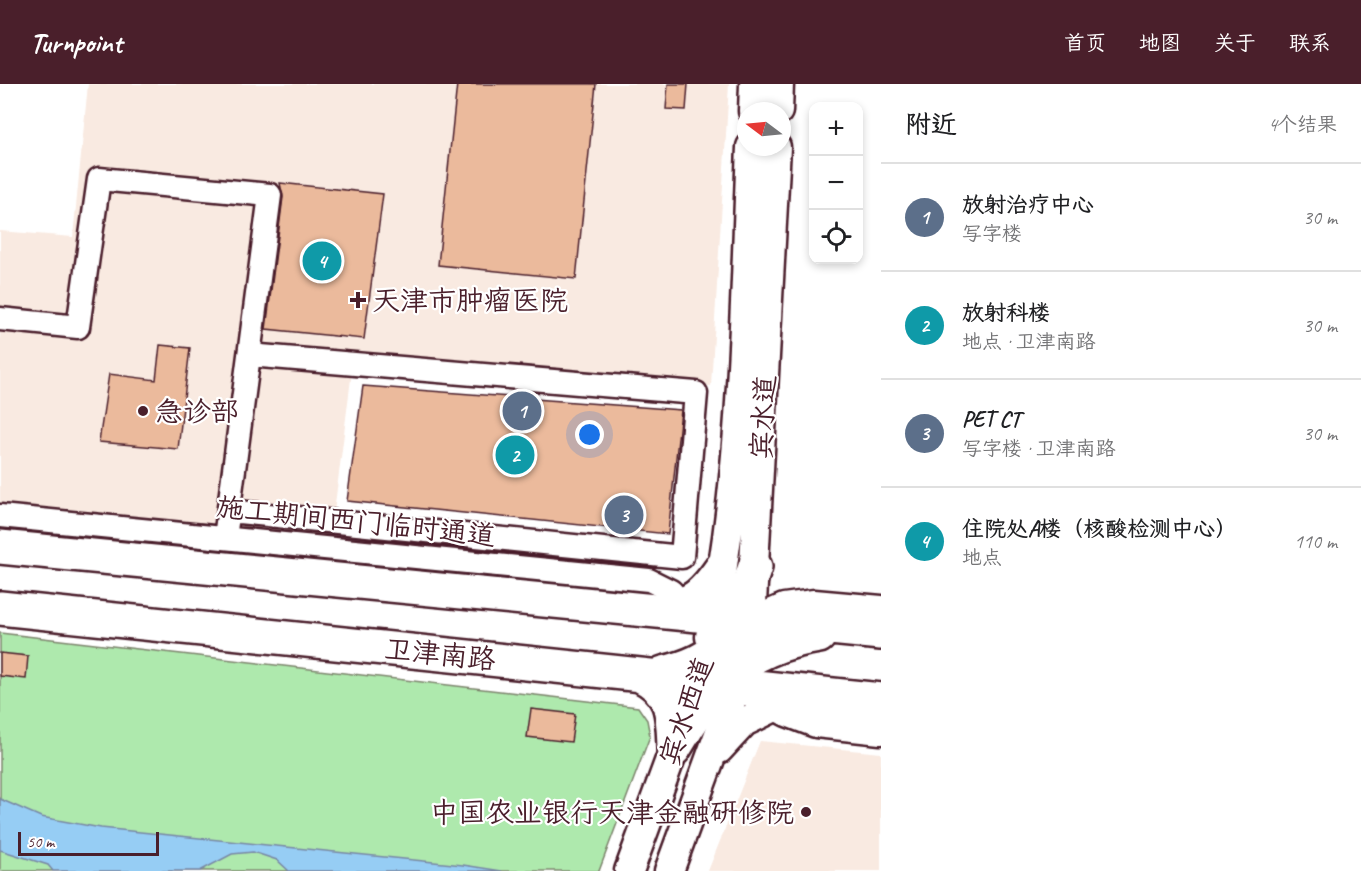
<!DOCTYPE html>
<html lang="zh">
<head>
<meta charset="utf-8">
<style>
  body { margin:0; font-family:Caveat,"LXGW WenKai TC",sans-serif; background:#f2f2f2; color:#202124 }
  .controls { position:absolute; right:18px; top:18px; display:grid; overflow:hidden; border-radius:12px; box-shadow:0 3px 9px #0003 }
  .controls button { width:54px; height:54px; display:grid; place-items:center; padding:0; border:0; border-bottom:2px solid #e0e0e0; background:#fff; color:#202124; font:30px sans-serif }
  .compass { position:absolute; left:737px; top:18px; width:54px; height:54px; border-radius:50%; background:#fff; box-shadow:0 3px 9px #0003; rotate:286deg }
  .scale { position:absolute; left:18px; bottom:15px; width:141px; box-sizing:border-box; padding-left:6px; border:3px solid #4a1f2b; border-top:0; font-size:16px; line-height:21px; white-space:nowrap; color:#4a1f2b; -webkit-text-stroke:4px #fff; paint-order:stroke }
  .you { position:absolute; left:590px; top:351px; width:21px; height:21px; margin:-15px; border:4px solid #fff; border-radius:50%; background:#1a73e8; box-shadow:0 0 0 9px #1a73e833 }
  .badge { display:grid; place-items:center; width:39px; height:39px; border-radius:50%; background:#4a1f2b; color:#fff; font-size:20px; font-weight:700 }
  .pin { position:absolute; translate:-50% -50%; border:3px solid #fff; box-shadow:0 2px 6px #0006 }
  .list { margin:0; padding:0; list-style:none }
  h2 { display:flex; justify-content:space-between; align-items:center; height:78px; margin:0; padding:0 24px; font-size:26px }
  h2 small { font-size:20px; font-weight:400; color:#757577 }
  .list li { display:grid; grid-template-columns:39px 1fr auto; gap:18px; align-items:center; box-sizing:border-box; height:108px; padding:0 24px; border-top:2px solid #e0e0e0 }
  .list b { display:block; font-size:22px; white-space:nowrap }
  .list p { margin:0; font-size:20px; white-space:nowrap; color:#757577 }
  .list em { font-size:20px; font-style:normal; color:#757577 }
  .icon { flex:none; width:33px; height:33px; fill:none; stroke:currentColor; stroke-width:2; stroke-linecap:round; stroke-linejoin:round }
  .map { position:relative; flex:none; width:881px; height:787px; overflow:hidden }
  header { display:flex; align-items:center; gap:36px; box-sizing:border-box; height:84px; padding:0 30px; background:#4a1f2b; color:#fff }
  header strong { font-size:28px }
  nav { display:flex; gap:33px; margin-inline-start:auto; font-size:21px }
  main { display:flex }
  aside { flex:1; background:#fff }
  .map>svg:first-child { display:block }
  .built { fill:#f9eae1 }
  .green { fill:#aee9ad; stroke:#7c846c; stroke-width:1.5 }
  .water { fill:#96cdf4; stroke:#7887a4; stroke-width:1.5 }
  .building { fill:#ebba9c; stroke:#4a1f2b; stroke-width:1.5 }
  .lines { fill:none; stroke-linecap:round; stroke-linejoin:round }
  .minor-casing { stroke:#4a1f2b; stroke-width:27 }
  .major-casing { stroke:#4a1f2b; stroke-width:33 }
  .highway-casing { stroke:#4a1f2b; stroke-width:38 }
  .minor { stroke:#fff; stroke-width:22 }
  .major { stroke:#fff; stroke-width:28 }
  .highway { stroke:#fff; stroke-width:33 }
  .poi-dot { fill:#4a1f2b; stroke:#fff; stroke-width:2 }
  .labels { text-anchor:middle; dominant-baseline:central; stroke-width:4.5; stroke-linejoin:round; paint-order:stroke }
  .poi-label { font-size:28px; fill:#4a1f2b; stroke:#fff; text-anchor:start }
  .street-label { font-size:28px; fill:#4a1f2b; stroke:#fff }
</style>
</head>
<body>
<header>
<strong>Turnpoint</strong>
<nav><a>首页</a><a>地图</a><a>关于</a><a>联系</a></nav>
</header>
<main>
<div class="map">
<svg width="881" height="787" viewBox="0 0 881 787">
  <rect width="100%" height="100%" fill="#fff"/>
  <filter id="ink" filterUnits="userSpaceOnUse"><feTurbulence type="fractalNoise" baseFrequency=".0167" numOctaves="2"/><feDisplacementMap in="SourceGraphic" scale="12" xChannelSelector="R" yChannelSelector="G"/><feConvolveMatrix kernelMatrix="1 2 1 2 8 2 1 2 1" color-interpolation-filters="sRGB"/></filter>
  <g filter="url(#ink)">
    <path class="built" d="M 88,0 L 729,0 L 711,302 L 353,279 L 331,452 L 0,422 L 0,147 L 73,153 Z
      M 760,657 L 881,669 L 881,787 L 708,787 Z"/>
    <path class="green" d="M 0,549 L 638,623 L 647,636 L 650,652 L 599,787 L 0,787 Z"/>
    <path class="water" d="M 0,715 L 41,733 L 101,744 L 463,781 L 502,787 L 289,787 L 277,776 L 253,768 L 232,770 L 200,787 L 53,787 L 48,781 L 0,766 Z"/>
    <path class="building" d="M 457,0 L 596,0 L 576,195 L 438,181 Z
      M 668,0 L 688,0 L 686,26 L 666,25 Z
      M 280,99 L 383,110 L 364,255 L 266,245 L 283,113 Z
      M 160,261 L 190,264 L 178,365 L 99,358 L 109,290 L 156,296 Z
      M 363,302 L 681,326 L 668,450 L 347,417 Z
      M 0,569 L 28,572 L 26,595 L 0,592 Z
      M 531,625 L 575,630 L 571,658 L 527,653 Z"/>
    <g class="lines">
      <defs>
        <path id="minor" d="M 0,235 L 78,243 L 99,95 L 270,111 L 225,454
          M 229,427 L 682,473 L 696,309 L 249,271
          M 0,432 L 649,496 L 671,507 L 691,530"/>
        <path id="major" d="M 753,27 L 754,0
          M 778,27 L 779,0
          M 655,525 C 691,519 702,509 722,479
          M 752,538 L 784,524 L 814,520 L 881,526
          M 710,553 C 744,393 744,226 751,63
          M 739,602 L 787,628 L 816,639 L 881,646
          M 719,665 L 744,638 L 787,617
          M 629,787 L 682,643
          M 669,787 L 737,601 L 751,538 L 776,63"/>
        <path id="highway" d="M 0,463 L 881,549
          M 0,524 L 881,616
          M 663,589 C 732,574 734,543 755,483
          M 640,591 C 674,607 673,632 674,665
          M 674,665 C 713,600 739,565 819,552"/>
      </defs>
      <use href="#minor" class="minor-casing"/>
      <use href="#major" class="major-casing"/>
      <use href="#highway" class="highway-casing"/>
      <use href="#minor" class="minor"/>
      <use href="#major" class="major"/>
      <use href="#highway" class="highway"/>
    </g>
  </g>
  <g class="poi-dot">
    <path d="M355 207h6v6h6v6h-6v6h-6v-6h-6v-6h6z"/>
    <circle cx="143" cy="327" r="6"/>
    <circle cx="806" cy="728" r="6"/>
  </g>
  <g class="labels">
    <g class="poi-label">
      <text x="372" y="216">天津市肿瘤医院</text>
      <text x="155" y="327">急诊部</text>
      <text x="794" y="728" text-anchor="end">中国农业银行天津金融研修院</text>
    </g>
    <g class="street-label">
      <text transform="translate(763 333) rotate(-87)">宾水道</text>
      <text transform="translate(356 437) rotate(6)">施工期间西门临时通道</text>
      <text transform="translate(440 570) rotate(6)">卫津南路</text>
      <text transform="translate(686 627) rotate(-71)">宾水西道</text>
    </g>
  </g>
</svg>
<div class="controls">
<button>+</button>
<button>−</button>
<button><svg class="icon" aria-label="locate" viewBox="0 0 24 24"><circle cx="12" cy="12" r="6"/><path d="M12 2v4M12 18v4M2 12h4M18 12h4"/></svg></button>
</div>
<svg class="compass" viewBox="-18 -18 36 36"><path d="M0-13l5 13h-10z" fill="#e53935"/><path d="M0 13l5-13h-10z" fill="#757577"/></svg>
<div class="scale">50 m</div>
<div class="you"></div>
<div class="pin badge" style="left:522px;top:327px;background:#5c6f8a">1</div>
<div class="pin badge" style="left:515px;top:371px;background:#0f9aa8">2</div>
<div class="pin badge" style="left:624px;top:431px;background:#5c6f8a">3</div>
<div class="pin badge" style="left:322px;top:177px;background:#0f9aa8">4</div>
</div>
<aside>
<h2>附近<small>4个结果</small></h2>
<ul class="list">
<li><span class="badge" style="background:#5c6f8a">1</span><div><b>放射治疗中心</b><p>写字楼</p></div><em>30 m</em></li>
<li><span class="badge" style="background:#0f9aa8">2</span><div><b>放射科楼</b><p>地点 · 卫津南路</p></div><em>30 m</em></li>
<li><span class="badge" style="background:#5c6f8a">3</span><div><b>PET CT</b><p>写字楼 · 卫津南路</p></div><em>30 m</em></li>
<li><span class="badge" style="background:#0f9aa8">4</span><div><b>住院处A楼（核酸检测中心）</b><p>地点</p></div><em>110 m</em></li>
</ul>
</aside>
</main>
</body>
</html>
